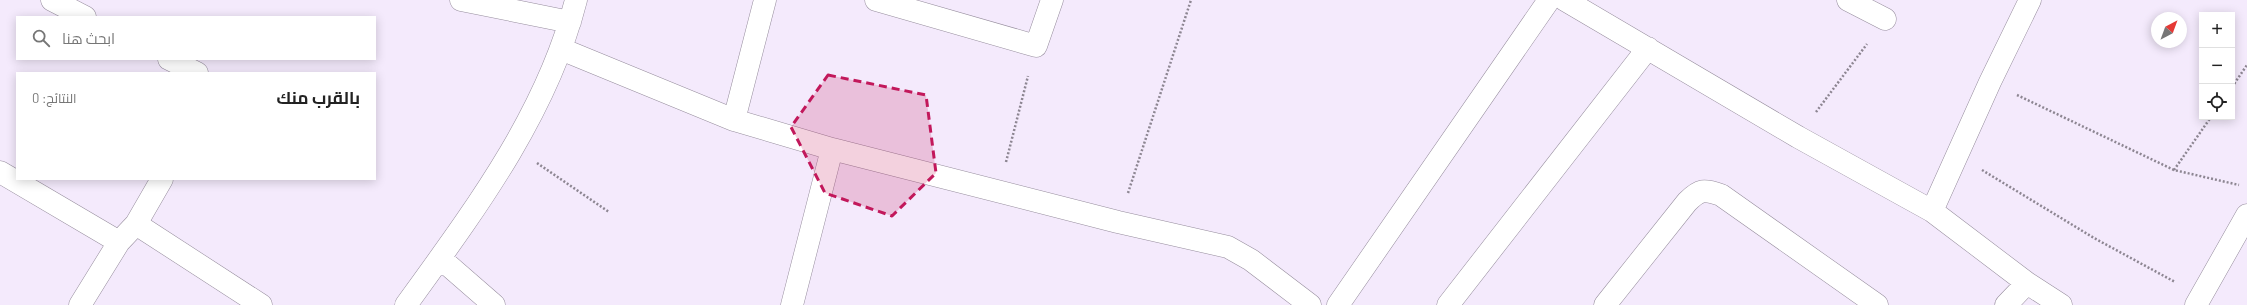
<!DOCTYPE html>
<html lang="ar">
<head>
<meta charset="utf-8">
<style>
  body { margin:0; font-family:Barlow,Cairo,sans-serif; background:#f2f2f2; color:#222; direction:rtl }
  .controls { position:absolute; right:12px; top:12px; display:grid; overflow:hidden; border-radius:0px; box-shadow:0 2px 10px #0003 }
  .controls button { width:36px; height:36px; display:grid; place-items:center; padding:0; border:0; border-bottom:1px solid #e0e0e0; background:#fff; color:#222; font:20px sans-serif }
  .compass { position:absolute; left:2151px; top:12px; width:36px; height:36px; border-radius:50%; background:#fff; box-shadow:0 2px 10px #0003; rotate:41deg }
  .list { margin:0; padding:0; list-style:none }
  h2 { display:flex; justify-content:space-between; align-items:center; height:52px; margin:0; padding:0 16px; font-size:17px }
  h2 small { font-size:13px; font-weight:400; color:#767676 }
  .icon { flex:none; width:22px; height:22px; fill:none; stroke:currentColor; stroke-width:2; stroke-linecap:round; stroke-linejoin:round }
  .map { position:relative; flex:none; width:2247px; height:305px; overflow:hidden; direction:ltr }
  .search { position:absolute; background:#fff; box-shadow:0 2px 10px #0003; left:16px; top:16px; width:360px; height:44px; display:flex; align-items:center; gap:10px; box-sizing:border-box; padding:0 14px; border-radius:0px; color:#767676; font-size:15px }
  .panel { position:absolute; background:#fff; box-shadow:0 2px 10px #0003; left:16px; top:72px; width:360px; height:108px; border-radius:0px; direction:rtl }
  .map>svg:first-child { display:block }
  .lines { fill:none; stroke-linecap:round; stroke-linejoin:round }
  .street-casing { stroke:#968d9d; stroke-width:23 }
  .path { stroke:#8d8692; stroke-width:2.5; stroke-dasharray:2 2; stroke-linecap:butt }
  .street { stroke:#fff; stroke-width:22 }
  .marked { fill:#c2185b; fill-opacity:0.2; stroke:#c2185b; stroke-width:3; stroke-dasharray:8 5; stroke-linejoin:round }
</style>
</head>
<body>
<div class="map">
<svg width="2247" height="305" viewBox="0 0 2247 305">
  <rect width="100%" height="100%" fill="#f4eafc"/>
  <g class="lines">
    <defs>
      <path id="street" d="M 52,0 L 85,17
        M 461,0 L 570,22
        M 876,0 L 1036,46 L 1052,0
        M 1565,0 L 1798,137 L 1932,211 L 2027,283 L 2061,305
        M 1848,0 L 1885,19
        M 561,49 L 734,120 L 832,149 L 1118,222 L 1228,247 L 1251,260 L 1310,305
        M 169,59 L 197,73
        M 734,120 L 765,0
        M 0,172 L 119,242
        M 1932,211 L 1990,82 L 2030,0
        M 136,224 L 261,305
        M 440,258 L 494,305
        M 80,305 L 119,242 L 136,224 L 162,179
        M 406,305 C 474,211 547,114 576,0
        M 792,305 L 832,149
        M 1338,305 L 1549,0
        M 1448,305 L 1648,48
        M 1605,305 L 1687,202 C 1700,189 1704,189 1721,195 L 1877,305
        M 2006,305 L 2027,283
        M 2196,305 L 2247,215"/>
    </defs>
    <use href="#street" class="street-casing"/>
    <path class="path" d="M 2232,87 L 2247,65
      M 2017,95 L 2174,170 L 2239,185
      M 1816,112 L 1867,44
      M 1006,162 L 1028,76
      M 537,163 L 609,212
      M 1982,170 L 2094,238 L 2175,282
      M 2174,170 L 2211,117
      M 1128,193 L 1191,0"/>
    <use href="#street" class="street"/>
  </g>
  <path class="marked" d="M 828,75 L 926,95 L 936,173 L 892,216 L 825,193 L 791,127 Z"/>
</svg>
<div class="controls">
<button>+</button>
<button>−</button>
<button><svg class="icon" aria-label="locate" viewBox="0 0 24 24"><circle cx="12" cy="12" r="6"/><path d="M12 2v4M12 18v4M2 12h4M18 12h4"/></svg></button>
</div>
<svg class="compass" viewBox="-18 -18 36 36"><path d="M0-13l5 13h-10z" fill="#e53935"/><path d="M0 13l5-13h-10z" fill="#767676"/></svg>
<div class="search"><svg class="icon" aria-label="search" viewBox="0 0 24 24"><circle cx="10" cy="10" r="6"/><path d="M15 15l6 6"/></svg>ابحث هنا</div>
<section class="panel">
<h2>بالقرب منك<small>النتائج: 0</small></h2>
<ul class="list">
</ul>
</section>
</div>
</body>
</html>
